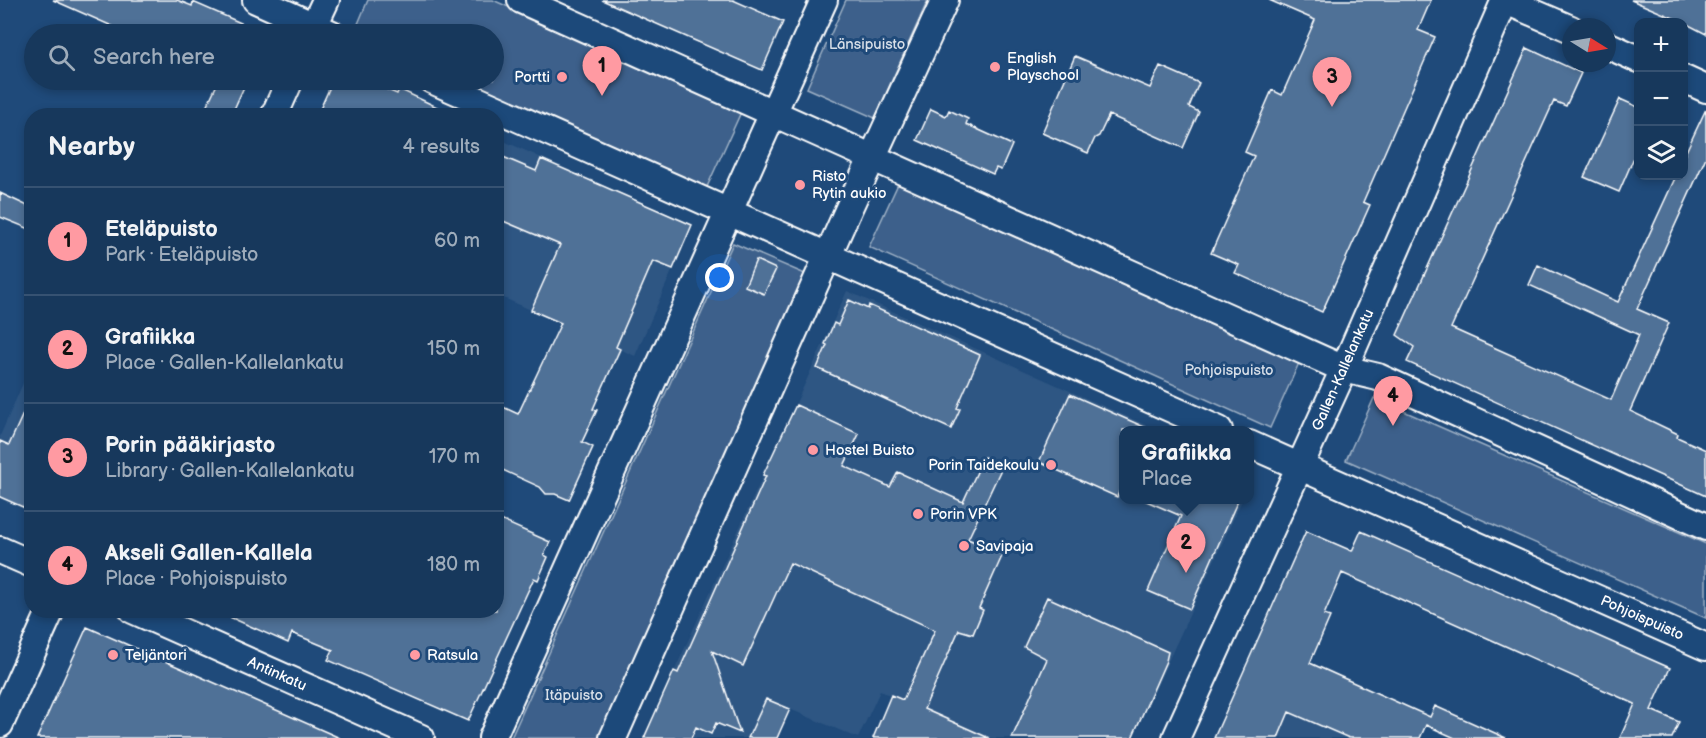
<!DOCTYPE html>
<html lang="en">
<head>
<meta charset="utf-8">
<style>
  body { margin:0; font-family:"Balsamiq Sans",sans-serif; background:#203f62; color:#f1f3f6 }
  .controls { position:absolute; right:18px; top:18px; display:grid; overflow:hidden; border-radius:12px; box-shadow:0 3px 9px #0003 }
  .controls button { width:54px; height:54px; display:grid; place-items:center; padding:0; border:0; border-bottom:2px solid #365272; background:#17385c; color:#f1f3f6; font:30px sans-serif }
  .compass { position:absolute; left:1562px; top:18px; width:54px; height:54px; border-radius:50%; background:#17385c; box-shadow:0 3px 9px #0003; rotate:101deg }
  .you { position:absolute; left:720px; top:278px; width:21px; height:21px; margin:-15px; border:4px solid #fff; border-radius:50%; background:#1a73e8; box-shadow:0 0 0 9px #1a73e833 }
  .badge { display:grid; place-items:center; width:39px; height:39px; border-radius:50%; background:#ff9aa2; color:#111; font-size:20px; font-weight:700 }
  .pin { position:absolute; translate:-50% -50px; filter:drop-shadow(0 2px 3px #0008) }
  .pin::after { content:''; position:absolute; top:32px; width:21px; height:18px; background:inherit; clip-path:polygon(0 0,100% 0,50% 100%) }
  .popup { position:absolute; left:1119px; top:426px; width:135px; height:78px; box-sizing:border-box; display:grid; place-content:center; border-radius:12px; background:#17385c; filter:drop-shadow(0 2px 4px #0005); font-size:20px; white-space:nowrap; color:#9eacbb }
  .popup b { font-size:22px; color:#f1f3f6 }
  .popup::after { content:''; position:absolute; left:50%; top:100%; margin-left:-12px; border:12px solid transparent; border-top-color:#17385c }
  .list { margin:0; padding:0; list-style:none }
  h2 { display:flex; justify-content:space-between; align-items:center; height:78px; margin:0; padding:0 24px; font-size:26px }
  h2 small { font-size:20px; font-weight:400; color:#9eacbb }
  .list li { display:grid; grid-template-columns:39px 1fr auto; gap:18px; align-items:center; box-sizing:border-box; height:108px; padding:0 24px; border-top:2px solid #365272 }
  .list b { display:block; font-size:22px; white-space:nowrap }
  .list p { margin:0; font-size:20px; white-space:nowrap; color:#9eacbb }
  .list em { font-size:20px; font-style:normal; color:#9eacbb }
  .icon { flex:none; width:33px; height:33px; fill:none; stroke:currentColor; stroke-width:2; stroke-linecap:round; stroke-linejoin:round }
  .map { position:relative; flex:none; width:1706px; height:738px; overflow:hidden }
  .search { position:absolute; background:#17385c; box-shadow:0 3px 9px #0003; left:24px; top:24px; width:480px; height:66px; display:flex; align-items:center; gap:15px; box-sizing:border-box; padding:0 21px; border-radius:33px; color:#9eacbb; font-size:22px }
  .panel { position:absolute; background:#17385c; box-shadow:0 3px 9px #0003; left:24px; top:108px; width:480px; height:510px; border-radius:24px }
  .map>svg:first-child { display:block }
  .built { fill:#2e5683 }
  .green { fill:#3c618b; stroke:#9eb0c5; stroke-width:1.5 }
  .building { fill:#507197; stroke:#fff; stroke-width:1.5 }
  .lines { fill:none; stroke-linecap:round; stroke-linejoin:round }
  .minor-casing { stroke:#fff; stroke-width:30 }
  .minor { stroke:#1f4a7a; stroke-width:26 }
  .poi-dot { fill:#ff9aa2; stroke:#1f4a7a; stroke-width:2 }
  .labels { text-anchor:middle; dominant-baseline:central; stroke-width:6; stroke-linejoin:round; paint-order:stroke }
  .park-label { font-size:15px; fill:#d8dfe8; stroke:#1f4a7a }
  .poi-label { font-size:15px; fill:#fff; stroke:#1f4a7a; text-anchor:start }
  .street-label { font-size:15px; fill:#fff; stroke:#1f4a7a }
</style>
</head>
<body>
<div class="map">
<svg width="1706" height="738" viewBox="0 0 1706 738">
  <rect width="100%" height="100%" fill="#1f4a7a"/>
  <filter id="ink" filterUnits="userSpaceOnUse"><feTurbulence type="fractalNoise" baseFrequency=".0167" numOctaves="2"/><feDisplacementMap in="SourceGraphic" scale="12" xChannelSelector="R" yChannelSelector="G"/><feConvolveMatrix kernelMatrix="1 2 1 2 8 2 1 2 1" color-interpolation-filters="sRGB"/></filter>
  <g filter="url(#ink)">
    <path class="built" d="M 497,138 L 692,225 L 635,356 L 497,295 Z
      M 847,291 L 1157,430 L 1123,430 L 1123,500 L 1242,500 L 1133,738 L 990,738 L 880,691 L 858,738 L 766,699 L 748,738 L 644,738 Z
      M 31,365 L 31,511 L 0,497 L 0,436 Z
      M 1236,688 L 1349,738 L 1214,738 Z"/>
    <path class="green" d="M 368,0 L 493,0 L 741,112 L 706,189 L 463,80 L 494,80 L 494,34 L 363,34 L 355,31 Z
      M 846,0 L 928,0 L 875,118 L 807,88 Z
      M 898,184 L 1299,363 L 1270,428 L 869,247 Z
      M 733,243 L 805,274 L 598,738 L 511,738 Z
      M 1374,398 L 1706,544 L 1706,618 L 1346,460 Z"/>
    <path class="building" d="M 53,0 L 177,0 L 192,6 L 193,2 L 266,34 L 130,34 Z
      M 602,0 L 733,0 L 783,22 L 762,70 Z
      M 1269,0 L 1431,0 L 1418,30 L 1435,37 L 1363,202 L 1370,205 L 1322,312 L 1235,273 L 1239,265 L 1211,253 L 1254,156 L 1245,152 L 1272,90 L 1282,95 L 1315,20 Z
      M 1631,0 L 1706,0 L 1706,34 L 1683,22 Z
      M 1527,48 L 1581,73 L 1566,106 L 1554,101 L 1451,328 L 1611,400 L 1639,335 L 1529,285 L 1538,265 L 1618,302 L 1676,176 L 1683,176 L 1683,158 L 1706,109 L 1706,157 L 1637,309 L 1669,323 L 1630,411 L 1678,434 L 1677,437 L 1706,450 L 1706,496 L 1407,362 L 1414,347 L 1397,335 Z
      M 1075,56 L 1150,88 L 1160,66 L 1199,83 L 1189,107 L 1199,112 L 1183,148 L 1109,115 L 1099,136 L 1095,138 L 1088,153 L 1042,133 Z
      M 219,80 L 247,80 L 231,116 L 202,116 Z
      M 333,80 L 365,80 L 397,94 L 399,89 L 456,116 L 317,116 Z
      M 1620,99 L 1638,107 L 1638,148 L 1619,192 L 1584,177 Z
      M 931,109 L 946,116 L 949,110 L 968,119 L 966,124 L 1012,145 L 1001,170 L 996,168 L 993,174 L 917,140 Z
      M 496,154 L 536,171 L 541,159 L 692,225 L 673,269 L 653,261 L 616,347 L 620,349 L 593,409 L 597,410 L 582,442 L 593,447 L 569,500 L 555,494 L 546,494 L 540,487 L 496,467 L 496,408 L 501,411 L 503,407 L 518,414 L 561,323 L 531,310 L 560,245 L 496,218 Z
      M 0,193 L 32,208 L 32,230 L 0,217 Z
      M 756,260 L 776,269 L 764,294 L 745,286 Z
      M 849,300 L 868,309 L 869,305 L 980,355 L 957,408 L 960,409 L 951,429 L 817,368 L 827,345 L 825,344 L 834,323 L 838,325 Z
      M 32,394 L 32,511 L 0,497 L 0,441 L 9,445 Z
      M 1070,394 L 1151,430 L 1123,430 L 1123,483 L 1117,497 L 1039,462 Z
      M 796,405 L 859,434 L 844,466 L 890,487 L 898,472 L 963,502 L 984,457 L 1003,465 L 968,539 L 1003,554 L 979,608 L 983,610 L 973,634 L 959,630 L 924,709 L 989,738 L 873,738 L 891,695 L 903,700 L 935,630 L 790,563 L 743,666 L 712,651 L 740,733 L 716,723 L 711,734 L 696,727 L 691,738 L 644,738 L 674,671 L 678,673 L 766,476 L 763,475 Z
      M 1144,500 L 1238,500 L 1190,609 L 1148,591 L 1181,516 Z
      M 496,518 L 550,542 L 544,555 L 548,557 L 538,580 L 534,578 L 468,721 L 328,660 L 333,650 L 292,633 L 288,643 L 214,610 L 496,610 Z
      M 1306,531 L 1352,551 L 1361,531 L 1670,668 L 1651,710 L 1679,722 L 1672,738 L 1620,738 L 1635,704 L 1342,573 L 1324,615 L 1330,617 L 1310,663 L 1430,717 L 1435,706 L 1506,738 L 1455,738 L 1426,725 L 1420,738 L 1349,738 L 1289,712 L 1278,738 L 1214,738 Z
      M 1047,597 L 1168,652 L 1166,661 L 1132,738 L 1012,738 L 1047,659 L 1024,647 Z
      M 87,627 L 240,694 L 340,738 L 37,738 Z
      M 766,699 L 790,709 L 777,738 L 748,738 Z"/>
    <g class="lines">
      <defs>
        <path id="minor" d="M 256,0 L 332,34
          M 521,0 L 1344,369 L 1378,377 L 1706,527
          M 1504,0 L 1571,29
          M 310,34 L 326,0
          M 1607,45 L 1638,59
          M 1684,79 L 1706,89
          M 432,80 L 1219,430
          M 274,116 L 290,80
          M 1249,444 L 1706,647
          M 0,550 L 32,564
          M 133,610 L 421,738
          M 0,724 L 51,610
          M 492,738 L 824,0
          M 613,738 L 849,208 L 945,0
          M 1176,738 L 1344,369 L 1505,0"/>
      </defs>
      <use href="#minor" class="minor-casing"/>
      <use href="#minor" class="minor"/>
    </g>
  </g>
  <g class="poi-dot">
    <circle cx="995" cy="67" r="6"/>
    <circle cx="562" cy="77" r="6"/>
    <circle cx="800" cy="185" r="6"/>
    <circle cx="813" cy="450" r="6"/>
    <circle cx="1051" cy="465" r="6"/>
    <circle cx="918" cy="514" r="6"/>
    <circle cx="964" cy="546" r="6"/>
    <circle cx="113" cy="655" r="6"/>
    <circle cx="415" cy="655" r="6"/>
  </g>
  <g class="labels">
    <g class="park-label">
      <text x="867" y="44">Länsipuisto</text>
      <text x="1229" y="370">Pohjoispuisto</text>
      <text x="574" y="695">Itäpuisto</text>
    </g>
    <g class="poi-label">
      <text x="1007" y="58">English<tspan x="1007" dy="17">Playschool</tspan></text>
      <text x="550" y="77" text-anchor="end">Portti</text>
      <text x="812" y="176">Risto<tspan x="812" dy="17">Rytin aukio</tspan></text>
      <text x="825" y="450">Hostel Buisto</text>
      <text x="1039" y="465" text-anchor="end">Porin Taidekoulu</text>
      <text x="930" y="514">Porin VPK</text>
      <text x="976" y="546">Savipaja</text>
      <text x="125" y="655">Teljäntori</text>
      <text x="427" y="655">Ratsula</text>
    </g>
    <g class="street-label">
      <text transform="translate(1343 370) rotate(-66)">Gallen-Kallelankatu</text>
      <text transform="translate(1642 618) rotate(24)">Pohjoispuisto</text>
      <text transform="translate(277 674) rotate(24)">Antinkatu</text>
    </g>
  </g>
</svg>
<div class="controls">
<button>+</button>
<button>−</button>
<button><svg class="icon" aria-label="layers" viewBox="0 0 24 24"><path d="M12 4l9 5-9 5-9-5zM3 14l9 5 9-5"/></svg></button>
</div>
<svg class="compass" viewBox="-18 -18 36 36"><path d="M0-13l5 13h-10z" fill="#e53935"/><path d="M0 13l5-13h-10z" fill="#9eacbb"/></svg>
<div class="you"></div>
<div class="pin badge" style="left:602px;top:96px">1</div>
<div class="pin badge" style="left:1186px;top:573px">2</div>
<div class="popup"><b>Grafiikka</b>Place</div>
<div class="pin badge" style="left:1332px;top:107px">3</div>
<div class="pin badge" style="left:1393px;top:426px">4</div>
<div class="search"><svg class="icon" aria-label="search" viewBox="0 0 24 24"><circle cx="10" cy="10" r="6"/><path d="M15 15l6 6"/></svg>Search here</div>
<section class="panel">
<h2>Nearby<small>4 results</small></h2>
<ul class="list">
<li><span class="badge">1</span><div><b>Eteläpuisto</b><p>Park · Eteläpuisto</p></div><em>60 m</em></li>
<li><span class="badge">2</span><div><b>Grafiikka</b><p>Place · Gallen-Kallelankatu</p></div><em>150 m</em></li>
<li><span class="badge">3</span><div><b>Porin pääkirjasto</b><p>Library · Gallen-Kallelankatu</p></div><em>170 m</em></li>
<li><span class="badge">4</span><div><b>Akseli Gallen-Kallela</b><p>Place · Pohjoispuisto</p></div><em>180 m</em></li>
</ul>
</section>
</div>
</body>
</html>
